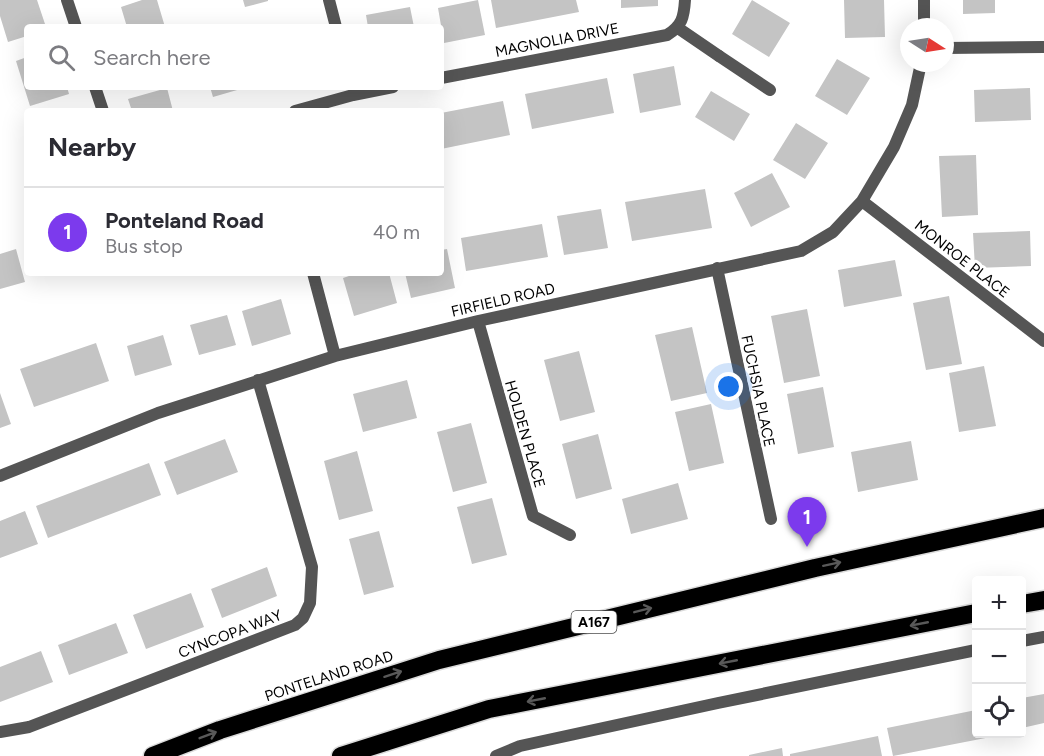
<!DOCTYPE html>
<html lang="en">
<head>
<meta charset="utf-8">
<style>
  body { margin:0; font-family:Figtree,sans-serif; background:#f2f2f3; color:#2b2b33 }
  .controls { position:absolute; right:18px; bottom:18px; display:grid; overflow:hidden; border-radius:6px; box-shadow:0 6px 24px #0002 }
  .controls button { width:54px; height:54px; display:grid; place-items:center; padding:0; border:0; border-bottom:2px solid #e1e1e2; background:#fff; color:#2b2b33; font:30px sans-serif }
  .compass { position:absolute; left:900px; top:18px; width:54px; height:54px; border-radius:50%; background:#fff; box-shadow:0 6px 24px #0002; rotate:102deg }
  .you { position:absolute; left:729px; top:387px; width:21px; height:21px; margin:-15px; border:4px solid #fff; border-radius:50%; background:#1a73e8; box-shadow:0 0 0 9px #1a73e833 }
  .badge { display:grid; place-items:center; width:39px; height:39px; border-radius:50%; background:#7c3aed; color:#fff; font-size:20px; font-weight:700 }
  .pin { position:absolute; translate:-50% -50px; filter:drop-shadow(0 2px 3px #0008) }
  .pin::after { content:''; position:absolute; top:32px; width:21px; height:18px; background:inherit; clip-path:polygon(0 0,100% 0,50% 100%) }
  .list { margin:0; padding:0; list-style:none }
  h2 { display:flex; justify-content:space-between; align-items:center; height:78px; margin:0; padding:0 24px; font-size:26px }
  h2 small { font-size:20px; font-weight:400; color:#7c7c81 }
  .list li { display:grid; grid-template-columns:39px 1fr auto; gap:18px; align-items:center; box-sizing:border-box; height:90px; padding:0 24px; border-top:2px solid #e1e1e2 }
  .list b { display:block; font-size:22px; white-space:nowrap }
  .list p { margin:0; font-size:20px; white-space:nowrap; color:#7c7c81 }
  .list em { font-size:20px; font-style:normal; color:#7c7c81 }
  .icon { flex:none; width:33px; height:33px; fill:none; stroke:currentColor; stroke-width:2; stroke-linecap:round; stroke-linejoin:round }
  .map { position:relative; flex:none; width:1044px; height:756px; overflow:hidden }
  .search { position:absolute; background:#fff; box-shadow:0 6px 24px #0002; left:24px; top:24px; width:420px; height:66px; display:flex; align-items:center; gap:15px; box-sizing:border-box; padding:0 21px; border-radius:6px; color:#7c7c81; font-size:22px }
  .panel { position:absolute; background:#fff; box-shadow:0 6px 24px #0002; left:24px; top:108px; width:420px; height:168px; border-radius:6px }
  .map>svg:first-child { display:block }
  .building { fill:#c4c4c4 }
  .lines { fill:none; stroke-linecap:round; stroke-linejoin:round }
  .highway-casing { stroke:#dbdbdb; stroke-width:21 }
  .lane { stroke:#555; stroke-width:12 }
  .street { stroke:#555; stroke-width:12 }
  .highway { stroke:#000; stroke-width:18 }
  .oneway { stroke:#595959 }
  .labels { text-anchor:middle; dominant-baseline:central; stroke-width:6; stroke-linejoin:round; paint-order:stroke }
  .shield { fill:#fff; stroke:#4c4c4c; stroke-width:1.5 }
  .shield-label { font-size:14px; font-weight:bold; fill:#000 }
  .street-label { font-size:15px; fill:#000; stroke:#fff }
</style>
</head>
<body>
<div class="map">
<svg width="1044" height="756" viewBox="0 0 1044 756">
  <rect width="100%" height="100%" fill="#fff"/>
  <path class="building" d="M 0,0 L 37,0 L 46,27 L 27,27 L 27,36 L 8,42 L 0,16 Z
    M 142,0 L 157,0 L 165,27 L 127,27 L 121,7 Z
    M 243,0 L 268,0 L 268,1 L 245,7 Z
    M 478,0 L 485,35 L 444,43 L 438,8 Z
    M 491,0 L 576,0 L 579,12 L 496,28 Z
    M 621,0 L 658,0 L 658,6 L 621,8 Z
    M 752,0 L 790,23 L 769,57 L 732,34 Z
    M 844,0 L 884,0 L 885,37 L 845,38 Z
    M 963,0 L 995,0 L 995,13 L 963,14 Z
    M 410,7 L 414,27 L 368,27 L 366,15 Z
    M 27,57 L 27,87 L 67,87 L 69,94 L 30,106 L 16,61 Z
    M 837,59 L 870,78 L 847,115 L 815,96 Z
    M 674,66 L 681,105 L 640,113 L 633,74 Z
    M 607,78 L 614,113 L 532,129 L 525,94 Z
    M 210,87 L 244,87 L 244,88 L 213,97 Z
    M 167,88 L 173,111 L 132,111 L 128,99 Z
    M 1030,88 L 1031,120 L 975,122 L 974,90 Z
    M 711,91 L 750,114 L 734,141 L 695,117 Z
    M 503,101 L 510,135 L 441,149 L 441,113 Z
    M 796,123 L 828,143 L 805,179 L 773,160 Z
    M 976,155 L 978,215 L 942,217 L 939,156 Z
    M 772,173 L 790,207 L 751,227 L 734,193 Z
    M 705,189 L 712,228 L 632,241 L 625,202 Z
    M 601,209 L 608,248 L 564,255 L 557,216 Z
    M 542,224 L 548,257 L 466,271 L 461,238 Z
    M 1030,231 L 1031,266 L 975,268 L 973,233 Z
    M 16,249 L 25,282 L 0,289 L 0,254 Z
    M 447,249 L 455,288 L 411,298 L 405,273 L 441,273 L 441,250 Z
    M 895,260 L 902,296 L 844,307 L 838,270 Z
    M 358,273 L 389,273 L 397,303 L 354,316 L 343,278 Z
    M 949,296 L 962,364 L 926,370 L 913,303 Z
    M 281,299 L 291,334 L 252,346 L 242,311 Z
    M 807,309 L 820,376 L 784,383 L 771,316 Z
    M 227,315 L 236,345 L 199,355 L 190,325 Z
    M 692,327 L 707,393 L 671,401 L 655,335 Z
    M 163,335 L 172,365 L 135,376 L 127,346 Z
    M 96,343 L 109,381 L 34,407 L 20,369 Z
    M 579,351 L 595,412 L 560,421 L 544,360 Z
    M 984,366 L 996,426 L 959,432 L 949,373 Z
    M 407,380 L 417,418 L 363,432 L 353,394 Z
    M 823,387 L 834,447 L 798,454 L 787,394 Z
    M 0,393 L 11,424 L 0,428 Z
    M 711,404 L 724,463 L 689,471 L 675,412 Z
    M 471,423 L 487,483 L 453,492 L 437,432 Z
    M 598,434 L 612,489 L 576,499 L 562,444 Z
    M 225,439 L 238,472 L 177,495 L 164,462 Z
    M 911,441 L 918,480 L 858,492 L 851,452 Z
    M 357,451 L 373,511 L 339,520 L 324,461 Z
    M 149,463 L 161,495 L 48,538 L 36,506 Z
    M 678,483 L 688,519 L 631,534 L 622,499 Z
    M 492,498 L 507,555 L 472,564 L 457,507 Z
    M 25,511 L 38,544 L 0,558 L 0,521 Z
    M 379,531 L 394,587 L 364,595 L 349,539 Z
    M 267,567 L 277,596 L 222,618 L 211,589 Z
    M 191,593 L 204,627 L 146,649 L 133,615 Z
    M 116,623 L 128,653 L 69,675 L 58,645 Z
    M 41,651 L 53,682 L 0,702 L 0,667 Z
    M 1044,694 L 1044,723 L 1022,728 L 1022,698 Z
    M 976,710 L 976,734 L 1001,735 L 893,756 L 887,728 Z
    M 878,736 L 882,756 L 790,756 L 790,754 Z
    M 782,748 L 783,756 L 749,756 L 749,755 Z"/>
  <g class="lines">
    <defs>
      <path id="highway" d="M 1022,604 L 1044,600
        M 153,756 L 220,730 L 439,660 L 815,568 L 1044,518
        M 341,756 L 489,709 L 976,613"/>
    </defs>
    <use href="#highway" class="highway-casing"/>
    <path class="lane" d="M 719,56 L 770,90"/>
    <path class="street" d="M 67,0 L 76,27
      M 329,0 L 336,27
      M 924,0 L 924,27
      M 678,28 L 719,56
      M 945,48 L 1044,47
      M 441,78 L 667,35 C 682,26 684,17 685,0
      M 95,87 L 103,111
      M 295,111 L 353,95 L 393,87
      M 862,201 L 1044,341
      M 717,268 L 771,519
      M 313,273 L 335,356
      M 478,321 L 533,516 L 570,535
      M 0,476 L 158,413 L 335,356 L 478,321 L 801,251 L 833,232 L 862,201 L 894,147 L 912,105 L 921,63
      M 1022,641 L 1044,637
      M 0,732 L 29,727 L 295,625 L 303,618 L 310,603 L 312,567 L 258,380
      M 496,756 L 520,746 L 718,703 L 976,650"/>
    <use href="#highway" class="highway"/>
  </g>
  <defs><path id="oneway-shaft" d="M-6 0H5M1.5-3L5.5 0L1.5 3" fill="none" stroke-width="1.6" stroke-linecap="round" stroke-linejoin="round" transform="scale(1.5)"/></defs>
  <g class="oneway">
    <use href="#oneway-shaft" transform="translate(832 564) rotate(-12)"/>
    <use href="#oneway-shaft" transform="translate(643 610) rotate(-14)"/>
    <use href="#oneway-shaft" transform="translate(919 624) rotate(169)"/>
    <use href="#oneway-shaft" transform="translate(728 662) rotate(169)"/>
    <use href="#oneway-shaft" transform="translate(393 674) rotate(-18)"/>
    <use href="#oneway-shaft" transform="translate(536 700) rotate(169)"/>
    <use href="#oneway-shaft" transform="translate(208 735) rotate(-21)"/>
  </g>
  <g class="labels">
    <rect class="shield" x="571.5" y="611" width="45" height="22" rx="4.5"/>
    <g class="shield-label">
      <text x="594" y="622">A167</text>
    </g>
    <g class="street-label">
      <text transform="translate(557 40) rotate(-11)">MAGNOLIA DRIVE</text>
      <text transform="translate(962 259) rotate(38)">MONROE PLACE</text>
      <text transform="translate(503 300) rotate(-13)">FIRFIELD ROAD</text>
      <text transform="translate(758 391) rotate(78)">FUCHSIA PLACE</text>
      <text transform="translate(525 434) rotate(74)">HOLDEN PLACE</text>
      <text transform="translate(230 634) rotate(-21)">CYNCOPA WAY</text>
      <text transform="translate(329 676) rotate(-18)">PONTELAND ROAD</text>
    </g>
  </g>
</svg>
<div class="controls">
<button>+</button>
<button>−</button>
<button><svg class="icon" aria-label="locate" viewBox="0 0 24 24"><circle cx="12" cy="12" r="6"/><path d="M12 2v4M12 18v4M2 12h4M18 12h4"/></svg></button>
</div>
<svg class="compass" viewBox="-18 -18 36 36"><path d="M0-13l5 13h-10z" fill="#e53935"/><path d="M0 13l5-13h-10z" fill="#7c7c81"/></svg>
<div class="you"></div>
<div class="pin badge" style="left:807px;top:547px">1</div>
<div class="search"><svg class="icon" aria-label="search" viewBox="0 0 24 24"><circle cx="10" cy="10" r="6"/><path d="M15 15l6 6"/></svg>Search here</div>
<section class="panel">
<h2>Nearby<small></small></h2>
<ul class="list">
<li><span class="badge">1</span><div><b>Ponteland Road</b><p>Bus stop</p></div><em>40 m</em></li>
</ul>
</section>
</div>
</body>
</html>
